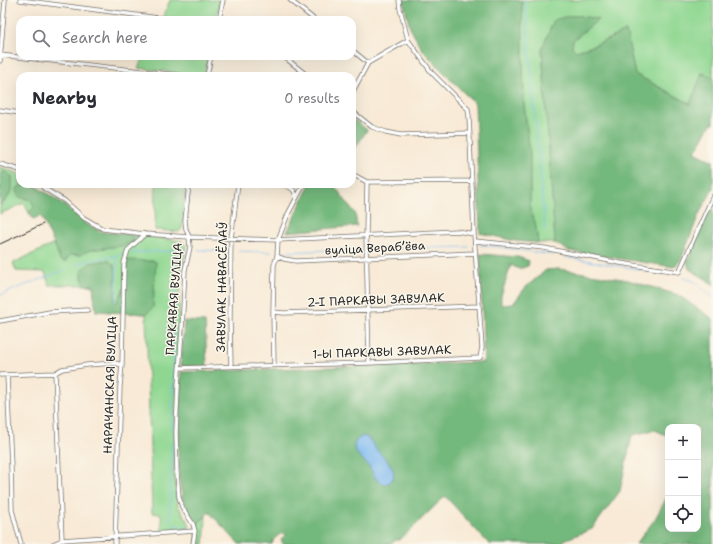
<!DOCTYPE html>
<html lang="en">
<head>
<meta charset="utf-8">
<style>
  body { margin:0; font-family:"Shantell Sans",sans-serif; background:#f7f7f7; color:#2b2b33 }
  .controls { position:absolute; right:12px; bottom:12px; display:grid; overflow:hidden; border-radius:8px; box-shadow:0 4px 16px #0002 }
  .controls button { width:36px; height:36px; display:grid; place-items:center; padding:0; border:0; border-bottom:1px solid #e1e1e2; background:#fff; color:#2b2b33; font:20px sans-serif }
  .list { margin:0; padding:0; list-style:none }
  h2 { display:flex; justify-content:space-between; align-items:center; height:52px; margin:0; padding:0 16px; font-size:17px }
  h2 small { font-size:13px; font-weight:400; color:#7c7c81 }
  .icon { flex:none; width:22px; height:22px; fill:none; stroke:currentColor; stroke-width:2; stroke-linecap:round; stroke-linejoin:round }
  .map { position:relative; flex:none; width:713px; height:544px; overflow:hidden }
  .search { position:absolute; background:#fff; box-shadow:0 4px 16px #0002; left:16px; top:16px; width:340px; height:44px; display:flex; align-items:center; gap:10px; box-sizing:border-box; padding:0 14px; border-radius:12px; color:#7c7c81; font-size:15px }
  .panel { position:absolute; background:#fff; box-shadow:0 4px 16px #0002; left:16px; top:72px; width:340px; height:116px; border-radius:12px }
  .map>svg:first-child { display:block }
  .green { fill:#8fd791; stroke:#5d815e }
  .forest { fill:#73b87b; stroke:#4f7253 }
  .water { fill:#7db9ef; stroke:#54728d }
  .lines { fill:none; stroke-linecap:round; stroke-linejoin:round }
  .stream { stroke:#7db9ef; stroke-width:1 }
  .street-casing { stroke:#736e67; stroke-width:5 }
  .street { stroke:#fff; stroke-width:3.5 }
  .rail { stroke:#2b2b2b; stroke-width:1 }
  .labels { text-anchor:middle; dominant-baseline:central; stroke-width:3; stroke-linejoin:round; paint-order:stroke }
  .street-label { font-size:12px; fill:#2b2b2b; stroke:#fbf7ec }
</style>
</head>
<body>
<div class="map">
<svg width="713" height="544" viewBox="0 0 713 544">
  <rect width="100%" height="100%" fill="#fbf7ec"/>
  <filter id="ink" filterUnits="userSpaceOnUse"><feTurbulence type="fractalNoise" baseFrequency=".025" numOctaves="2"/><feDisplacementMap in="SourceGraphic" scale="8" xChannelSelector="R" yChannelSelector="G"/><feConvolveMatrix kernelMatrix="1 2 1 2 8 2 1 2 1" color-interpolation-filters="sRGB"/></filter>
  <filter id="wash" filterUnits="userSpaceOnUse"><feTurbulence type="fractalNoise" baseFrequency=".012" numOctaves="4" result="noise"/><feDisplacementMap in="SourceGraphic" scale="16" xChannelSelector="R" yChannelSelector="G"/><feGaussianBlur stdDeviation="0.9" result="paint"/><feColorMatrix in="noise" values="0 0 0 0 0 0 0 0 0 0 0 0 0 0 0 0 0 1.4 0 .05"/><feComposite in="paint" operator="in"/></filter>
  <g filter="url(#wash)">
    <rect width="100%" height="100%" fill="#f8ead6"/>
    <path class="green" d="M 170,0 L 220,0 L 216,20 L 194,20 L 163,17 Z
      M 521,0 L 713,0 L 713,77 L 702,73 L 691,104 L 635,74 L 626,31 L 593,46 L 576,51 L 572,47 L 573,40 L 599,19 L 580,16 L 568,16 L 542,48 L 555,243 L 538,243 L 535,222 L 530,210 L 530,154 L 524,104 L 522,2 Z
      M 144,56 L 208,56 L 204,76 L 138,68 Z
      M 0,167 L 20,174 L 20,184 L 35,184 L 40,189 L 34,185 L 21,186 L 21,198 C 29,199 32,199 34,207 L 29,213 L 24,203 L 0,214 L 0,205 L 4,203 L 12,191 L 12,177 L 0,175 Z
      M 156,184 L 186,184 L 182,229 L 179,232 L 155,230 Z
      M 128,234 L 182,241 L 186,246 L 185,254 L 181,271 L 179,307 L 174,472 L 178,506 L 188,521 L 190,527 L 188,529 L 162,531 L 161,514 L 152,513 L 146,314 L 96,311 L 93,285 L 49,285 L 45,272 L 16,271 L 13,263 L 54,244 L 60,260 L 70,255 L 80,255 L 90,250 L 126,245 L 134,237 Z
      M 206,516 L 204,544 L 196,544 L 198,524 Z"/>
    <path class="forest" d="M 403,0 L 521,0 L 522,2 L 524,104 L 530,154 L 530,210 L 535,222 L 538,243 L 515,241 L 480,233 L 475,104 L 423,51 L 410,28 Z
      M 568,16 L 580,16 L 599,19 L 573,40 L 572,47 L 576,51 L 593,46 L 626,31 L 635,74 L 690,104 L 702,73 L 713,77 L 713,125 L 711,124 L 695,152 L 713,161 L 713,189 L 699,214 L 681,260 L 674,267 L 569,251 L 555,243 L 542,48 L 554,20 Z
      M 352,118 L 367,130 L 352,153 Z
      M 6,171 L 12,177 L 12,191 L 3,203 L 0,205 L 0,175 Z
      M 310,184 L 333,184 L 355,213 L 357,226 L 287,232 Z
      M 34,185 L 62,203 L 86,224 L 102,232 L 128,234 L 134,237 L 133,241 L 126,245 L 90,250 L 80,255 L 70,255 L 65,262 L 60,260 L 54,244 L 41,216 L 33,219 L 29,213 L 34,207 C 32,197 26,199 18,196 L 17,188 L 21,186 Z
      M 713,204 L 713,286 L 706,279 L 689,269 L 687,262 L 698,235 Z
      M 480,254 L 518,257 L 529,261 L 528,266 L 519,269 L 511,265 L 501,296 L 501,305 L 513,304 L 525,288 L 546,270 L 559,269 L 628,280 L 678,295 L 713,319 L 713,544 L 636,544 L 655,519 L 668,495 L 668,529 L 698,529 L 698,427 L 668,427 L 668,436 L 655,430 L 632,435 L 620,491 L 592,529 L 564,540 L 562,544 L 489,544 L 445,496 L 400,540 L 396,540 L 391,544 L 283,544 L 281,539 L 286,535 L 285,533 C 278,534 274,538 272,544 L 239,544 L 209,512 L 198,524 L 188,511 L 183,502 L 179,479 L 178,452 L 181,372 L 484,362 Z
      M 108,260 L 113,264 L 116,269 L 115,301 L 117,303 L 126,283 L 127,262 L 127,260 L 154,261 L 156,262 L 153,308 L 146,314 L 96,311 L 93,285 L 85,285 L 82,278 L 82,270 L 90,263 Z
      M 184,321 L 205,322 L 207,366 L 181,366 Z"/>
    <path class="water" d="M 364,436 C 371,439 373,445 377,450 C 383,457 399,469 392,480 C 389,483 387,484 383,484 C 373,479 374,473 368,465 C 363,459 349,450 356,441 C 358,438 361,437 364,436 Z"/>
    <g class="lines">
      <path class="stream" d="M 525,0 L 545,231
        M 480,245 L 500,247 L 553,255
        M 373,249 L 469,247
        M 198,250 L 226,251
        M 238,251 L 271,252
        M 282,252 L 359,249
        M 131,253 L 186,250
        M 565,257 L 667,274
        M 76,265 L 91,260 L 117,256 L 121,254
        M 683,278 L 694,281 L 713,298
        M 0,295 L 67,269
        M 116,302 L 117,256
        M 175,315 L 177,251
        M 174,324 L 173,365 L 170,519 C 173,527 180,526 188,527"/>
    </g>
  </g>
  <g filter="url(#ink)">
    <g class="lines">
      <defs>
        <path id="street" d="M 20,0 L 174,20
          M 290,0 L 315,20
          M 219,20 L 223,0
          M 352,50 L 368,63
          M 0,55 L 186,76
          M 283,56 L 308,76
          M 0,61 L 5,0
          M 207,76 L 211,56
          M 352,93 L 368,63 L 408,40
          M 0,110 L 20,113
          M 352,111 L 372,127 L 386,132 L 401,135 L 470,133
          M 0,164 L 20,170
          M 352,174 L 367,182 L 471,181
          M 367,182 L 366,235 L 369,363
          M 39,184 L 45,189 L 65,201 L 84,218 L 103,229 L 145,234 L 189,237 L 278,240 L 457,231 L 474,234
          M 281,184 C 289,187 295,188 296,197
          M 475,241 L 544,248 L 620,263 L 679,272 L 713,196
          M 277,256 L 284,259 L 296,261 L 475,253
          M 273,312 L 284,313 L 479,306
          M 0,321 L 50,312 L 88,310
          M 274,365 L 273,312 L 274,265 L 277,256 L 278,240 L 288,214 L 304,184
          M 231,366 L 230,320 L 231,239 L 238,184
          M 179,368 L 369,363 L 480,358 L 482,347 L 474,234 L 469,116 L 468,109 L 432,73 L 408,40 L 400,9 L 399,0
          M 55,373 L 62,540
          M 0,375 L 55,373 L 62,369 L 87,365 L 115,363 L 122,365
          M 7,375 L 11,466 L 12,510 L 21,544
          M 53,544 L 62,540 L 195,531 L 193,524 L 182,507 L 179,497 L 177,474 L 176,432 L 178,386 L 182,329 L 185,270 L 190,247 L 189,237 L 186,229 L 185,221 L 189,184
          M 115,544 L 120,386 L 122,365 L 124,263 L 128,250 L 145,234
          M 193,544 L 195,531"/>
      </defs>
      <use href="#street" class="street-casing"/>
      <use href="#street" class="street"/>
      <path class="rail" d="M 0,244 L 43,224"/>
    </g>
  </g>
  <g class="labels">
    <g class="street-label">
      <text transform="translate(375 248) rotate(-3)">вуліца Верабʼёва</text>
      <text transform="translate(222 287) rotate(-89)">ЗАВУЛАК НАВАСЁЛАЎ</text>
      <text transform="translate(174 299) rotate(-86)">ПАРКАВАЯ ВУЛІЦА</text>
      <text transform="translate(376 300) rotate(-2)">2-І ПАРКАВЫ ЗАВУЛАК</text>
      <text transform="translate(382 352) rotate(-2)">1-Ы ПАРКАВЫ ЗАВУЛАК</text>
      <text transform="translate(110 385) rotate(-88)">НАРАЧАНСКАЯ ВУЛІЦА</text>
    </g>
  </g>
</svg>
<div class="controls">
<button>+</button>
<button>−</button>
<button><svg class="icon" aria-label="locate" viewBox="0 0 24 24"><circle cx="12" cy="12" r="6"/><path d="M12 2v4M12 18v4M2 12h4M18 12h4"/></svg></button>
</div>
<div class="search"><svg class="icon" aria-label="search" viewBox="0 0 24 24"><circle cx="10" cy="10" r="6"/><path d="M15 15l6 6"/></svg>Search here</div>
<section class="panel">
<h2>Nearby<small>0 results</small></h2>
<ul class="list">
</ul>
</section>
</div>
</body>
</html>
